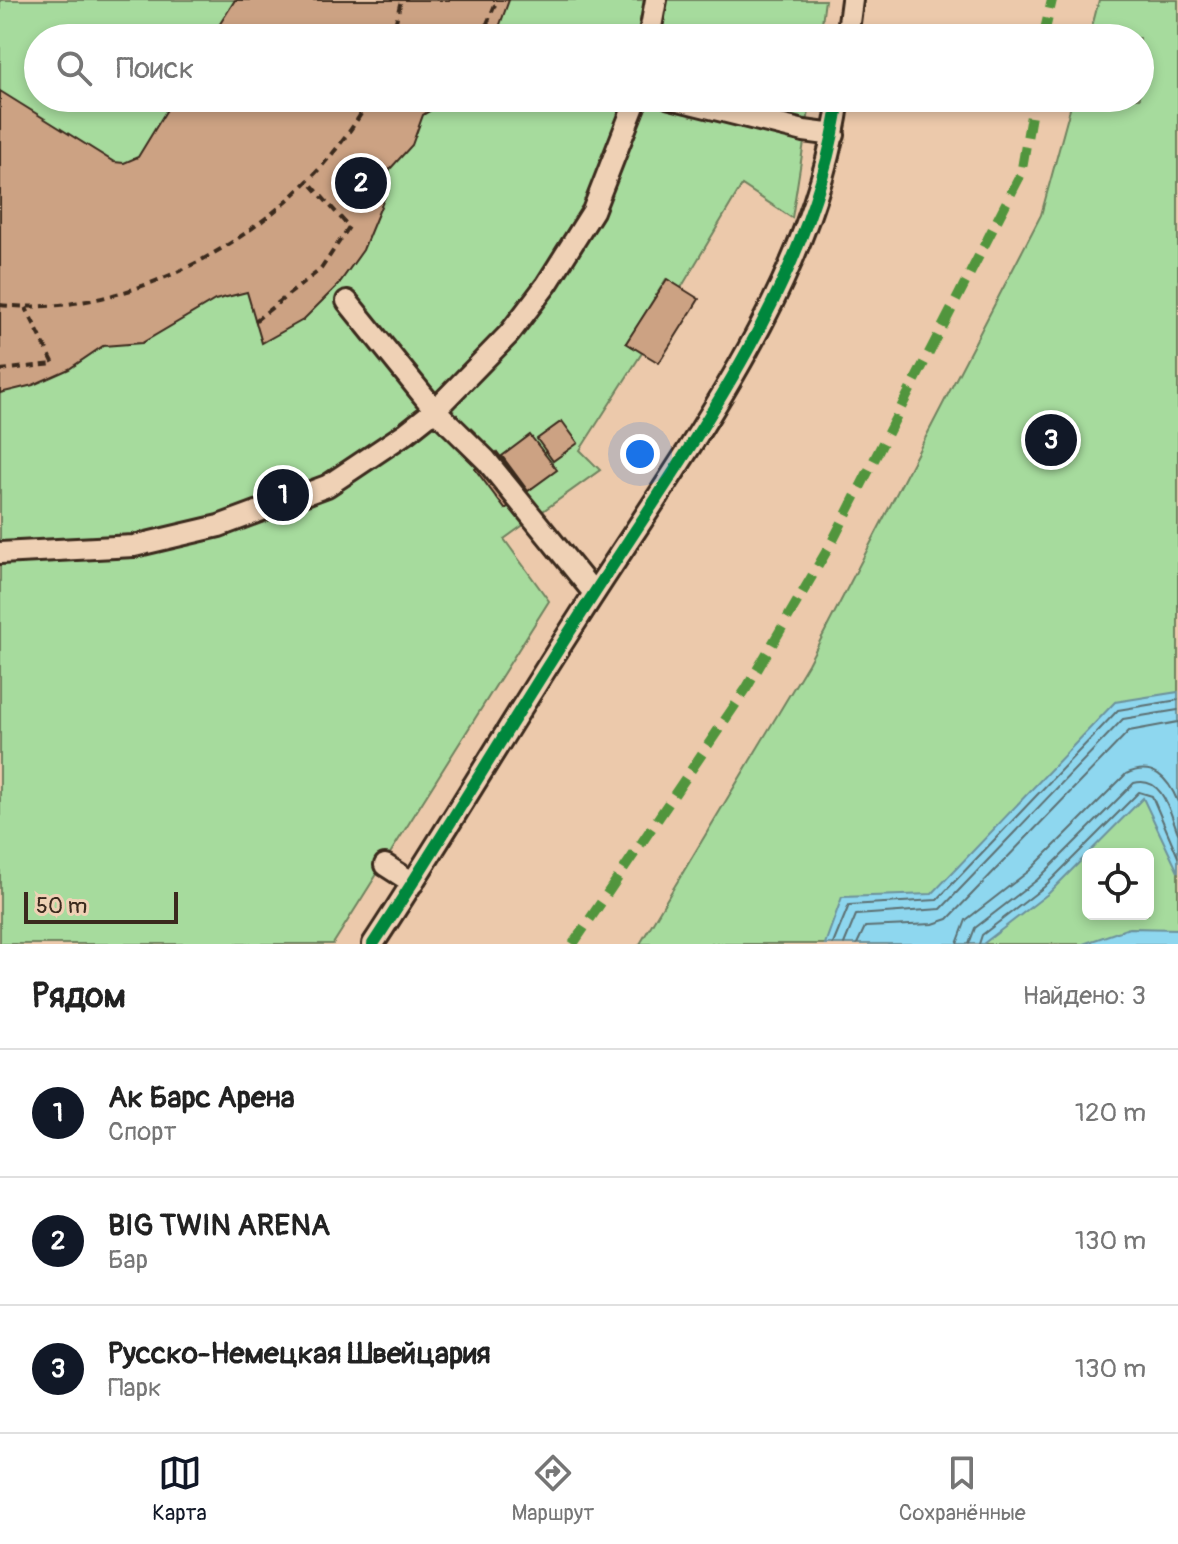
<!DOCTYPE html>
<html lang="ru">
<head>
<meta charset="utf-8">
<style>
  body { margin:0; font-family:Pangolin,sans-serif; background:#f6f6f6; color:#222 }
  .controls { position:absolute; right:24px; bottom:24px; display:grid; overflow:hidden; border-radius:12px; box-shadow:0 4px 12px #0003 }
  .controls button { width:72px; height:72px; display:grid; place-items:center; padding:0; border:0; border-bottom:2px solid #e0e0e0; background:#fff; color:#222; font:40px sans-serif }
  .scale { position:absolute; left:24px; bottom:20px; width:154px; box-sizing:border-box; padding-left:8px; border:4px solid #3b2a1e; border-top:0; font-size:22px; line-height:28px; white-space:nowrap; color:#3b2a1e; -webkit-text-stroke:6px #efd1b5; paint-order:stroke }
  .you { position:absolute; left:640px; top:454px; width:28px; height:28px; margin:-20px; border:6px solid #fff; border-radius:50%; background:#1a73e8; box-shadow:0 0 0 12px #1a73e833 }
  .badge { display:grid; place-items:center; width:52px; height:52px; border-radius:50%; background:#111827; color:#fff; font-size:26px; font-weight:700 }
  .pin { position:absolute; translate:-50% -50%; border:4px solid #fff; box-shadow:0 2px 8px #0006 }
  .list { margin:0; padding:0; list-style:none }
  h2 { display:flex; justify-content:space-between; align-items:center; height:104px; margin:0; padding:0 32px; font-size:34px }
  h2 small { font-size:26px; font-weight:400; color:#767676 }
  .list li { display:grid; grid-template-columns:52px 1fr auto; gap:24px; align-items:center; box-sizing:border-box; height:128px; padding:0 32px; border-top:2px solid #e0e0e0 }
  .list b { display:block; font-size:30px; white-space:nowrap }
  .list p { margin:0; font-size:26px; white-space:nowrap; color:#767676 }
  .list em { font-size:26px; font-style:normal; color:#767676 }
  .icon { flex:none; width:44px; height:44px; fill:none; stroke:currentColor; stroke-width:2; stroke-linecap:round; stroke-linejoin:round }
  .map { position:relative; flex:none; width:1178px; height:944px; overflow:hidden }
  .search { position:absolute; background:#fff; box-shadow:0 4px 12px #0003; left:24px; right:24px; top:24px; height:88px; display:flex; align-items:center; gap:20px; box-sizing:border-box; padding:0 28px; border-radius:44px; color:#767676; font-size:30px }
  .sheet { height:488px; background:#fff }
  nav { display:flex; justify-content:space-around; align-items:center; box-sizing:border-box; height:112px; border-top:2px solid #e0e0e0; background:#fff; font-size:22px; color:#767676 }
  nav a { display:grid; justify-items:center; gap:4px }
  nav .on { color:#111827 }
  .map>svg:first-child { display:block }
  .green { fill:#a6db9d; stroke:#70825e; stroke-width:2; fill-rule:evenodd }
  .water { fill:#8ed7ef; stroke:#6d929b; stroke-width:2 }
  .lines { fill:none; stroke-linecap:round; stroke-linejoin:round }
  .shore { stroke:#5c6f72; stroke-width:2 }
  .building { fill:#cca283; stroke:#3b2a1e; stroke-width:2 }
  .minor-casing { stroke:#3b2a1e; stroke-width:26 }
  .path { stroke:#3b2a1e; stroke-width:4; stroke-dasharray:8 6; stroke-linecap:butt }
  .minor { stroke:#efd1b5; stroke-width:20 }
  .quiet { stroke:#51953d; stroke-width:10; stroke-dasharray:20 10; stroke-linecap:butt }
  .cycleway-casing { stroke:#efd1b5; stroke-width:17 }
  .cycleway { stroke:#00873e; stroke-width:12 }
</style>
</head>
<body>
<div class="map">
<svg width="1178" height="944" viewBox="0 0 1178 944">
  <rect width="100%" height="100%" fill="#ecc9ab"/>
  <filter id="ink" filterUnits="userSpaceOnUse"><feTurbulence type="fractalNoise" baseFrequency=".0125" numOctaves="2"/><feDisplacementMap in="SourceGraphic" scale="16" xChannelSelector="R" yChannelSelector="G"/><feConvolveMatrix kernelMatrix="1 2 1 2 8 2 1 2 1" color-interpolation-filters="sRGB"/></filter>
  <g filter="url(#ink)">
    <path class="green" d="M 0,0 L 825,0 L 820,38 L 38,38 L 38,98 L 811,98 L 792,218 L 742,185 L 681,288 L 666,279 L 627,343 L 642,353 L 580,450 L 600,470 L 504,539 L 549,601 L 333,944 L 0,944 Z
      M 1099,0 L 1178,0 L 1178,944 L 640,944 L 808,664 L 1041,215 L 1073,98 L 1140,98 L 1140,38 L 1089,38 ZM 1088,854 L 1148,854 L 1148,914 L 1088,914 Z"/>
    <path class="water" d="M 1178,692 L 1178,872 L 1143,798 L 1049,893 L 983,944 L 825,944 L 842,897 L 932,894 L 1115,702 Z
      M 1129,928 L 1178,929 L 1178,944 L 1083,944 Z"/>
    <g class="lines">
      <path class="shore" d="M 833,944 L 849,905 L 937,900 L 1118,710 L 1178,700
        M 844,944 L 856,915 L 941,909 L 1123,719 L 1178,710
        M 857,944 L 865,927 L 933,924 L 948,919 L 1129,731 L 1178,722
        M 957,944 L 966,920 L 1029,871 L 1126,774 C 1153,761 1168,778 1178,802
        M 969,944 L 975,928 L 1037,880 L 1134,783 C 1163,775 1170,813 1178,833
        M 979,944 L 982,935 L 1044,887 L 1139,792 L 1152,796 L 1178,857"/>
    </g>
    <path class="building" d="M 235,0 L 509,0 L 495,38 L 211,38 Z
      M 0,91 L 114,162 L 124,163 L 138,157 L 174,98 L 451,98 L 423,115 L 412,145 L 390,169 L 386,194 L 363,250 L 338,285 L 303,320 L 262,343 L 247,292 L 215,300 L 142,343 L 103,346 L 69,369 L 33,385 L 0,393 Z
      M 667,279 L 699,299 L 659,363 L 626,343 Z
      M 562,421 L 578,443 L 553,461 L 537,439 Z
      M 530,435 L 557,470 L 528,491 L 502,456 Z
      M 497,452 L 527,492 L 505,509 L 475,469 Z"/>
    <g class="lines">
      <defs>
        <path id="minor" d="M 649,38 L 656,0
          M 847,38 L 852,0
          M 670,98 L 804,131 L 834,135
          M 347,301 L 435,410 L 486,460 L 594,593
          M 0,553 L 134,546 L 219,526 L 327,486 L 406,433 L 435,410 L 509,334 L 547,284 L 593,211 L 637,98
          M 385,865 L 413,883
          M 373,944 C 444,836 509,725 579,617 C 678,461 815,284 839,98"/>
      </defs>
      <use href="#minor" class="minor-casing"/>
      <path class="path" d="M 392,38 L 401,0
        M 481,38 L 497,0
        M 0,305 C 142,320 304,221 370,98
        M 255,321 L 321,269 L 349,227 L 309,182
        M 0,370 L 54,364 L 26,308"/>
      <use href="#minor" class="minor"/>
      <path class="quiet" d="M 1043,38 L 1052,0
        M 573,944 L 746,689 L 832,542 L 1021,174 L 1034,98"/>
      <defs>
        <path id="cycleway" d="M 373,944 C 444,836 509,725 579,617 C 678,461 815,284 839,98"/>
      </defs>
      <use href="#cycleway" class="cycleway-casing"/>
      <use href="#cycleway" class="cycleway"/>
    </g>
  </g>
</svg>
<div class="controls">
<button><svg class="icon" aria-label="locate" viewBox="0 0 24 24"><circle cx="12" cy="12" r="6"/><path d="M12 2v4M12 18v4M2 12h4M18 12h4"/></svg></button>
</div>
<div class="scale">50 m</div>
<div class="you"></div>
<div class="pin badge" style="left:283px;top:495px">1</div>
<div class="pin badge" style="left:361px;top:183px">2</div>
<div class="pin badge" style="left:1051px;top:440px">3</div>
<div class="search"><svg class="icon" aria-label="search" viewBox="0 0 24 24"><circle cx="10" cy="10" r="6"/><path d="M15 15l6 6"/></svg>Поиск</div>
</div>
<section class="sheet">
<h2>Рядом<small>Найдено: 3</small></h2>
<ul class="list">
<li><span class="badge">1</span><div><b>Ак Барс Арена</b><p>Спорт</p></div><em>120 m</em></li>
<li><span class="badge">2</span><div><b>BIG TWIN ARENA</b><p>Бар</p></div><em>130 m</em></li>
<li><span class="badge">3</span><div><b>Русско-Немецкая Швейцария</b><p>Парк</p></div><em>130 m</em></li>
</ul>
</section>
<nav>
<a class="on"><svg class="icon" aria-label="map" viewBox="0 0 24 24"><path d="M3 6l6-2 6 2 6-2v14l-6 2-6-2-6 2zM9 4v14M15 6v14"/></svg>Карта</a>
<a><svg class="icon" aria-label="directions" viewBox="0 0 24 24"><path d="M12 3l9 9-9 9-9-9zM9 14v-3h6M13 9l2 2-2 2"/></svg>Маршрут</a>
<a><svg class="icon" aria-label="saved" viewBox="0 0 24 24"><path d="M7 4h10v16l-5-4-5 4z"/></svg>Сохранённые</a>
</nav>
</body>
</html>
